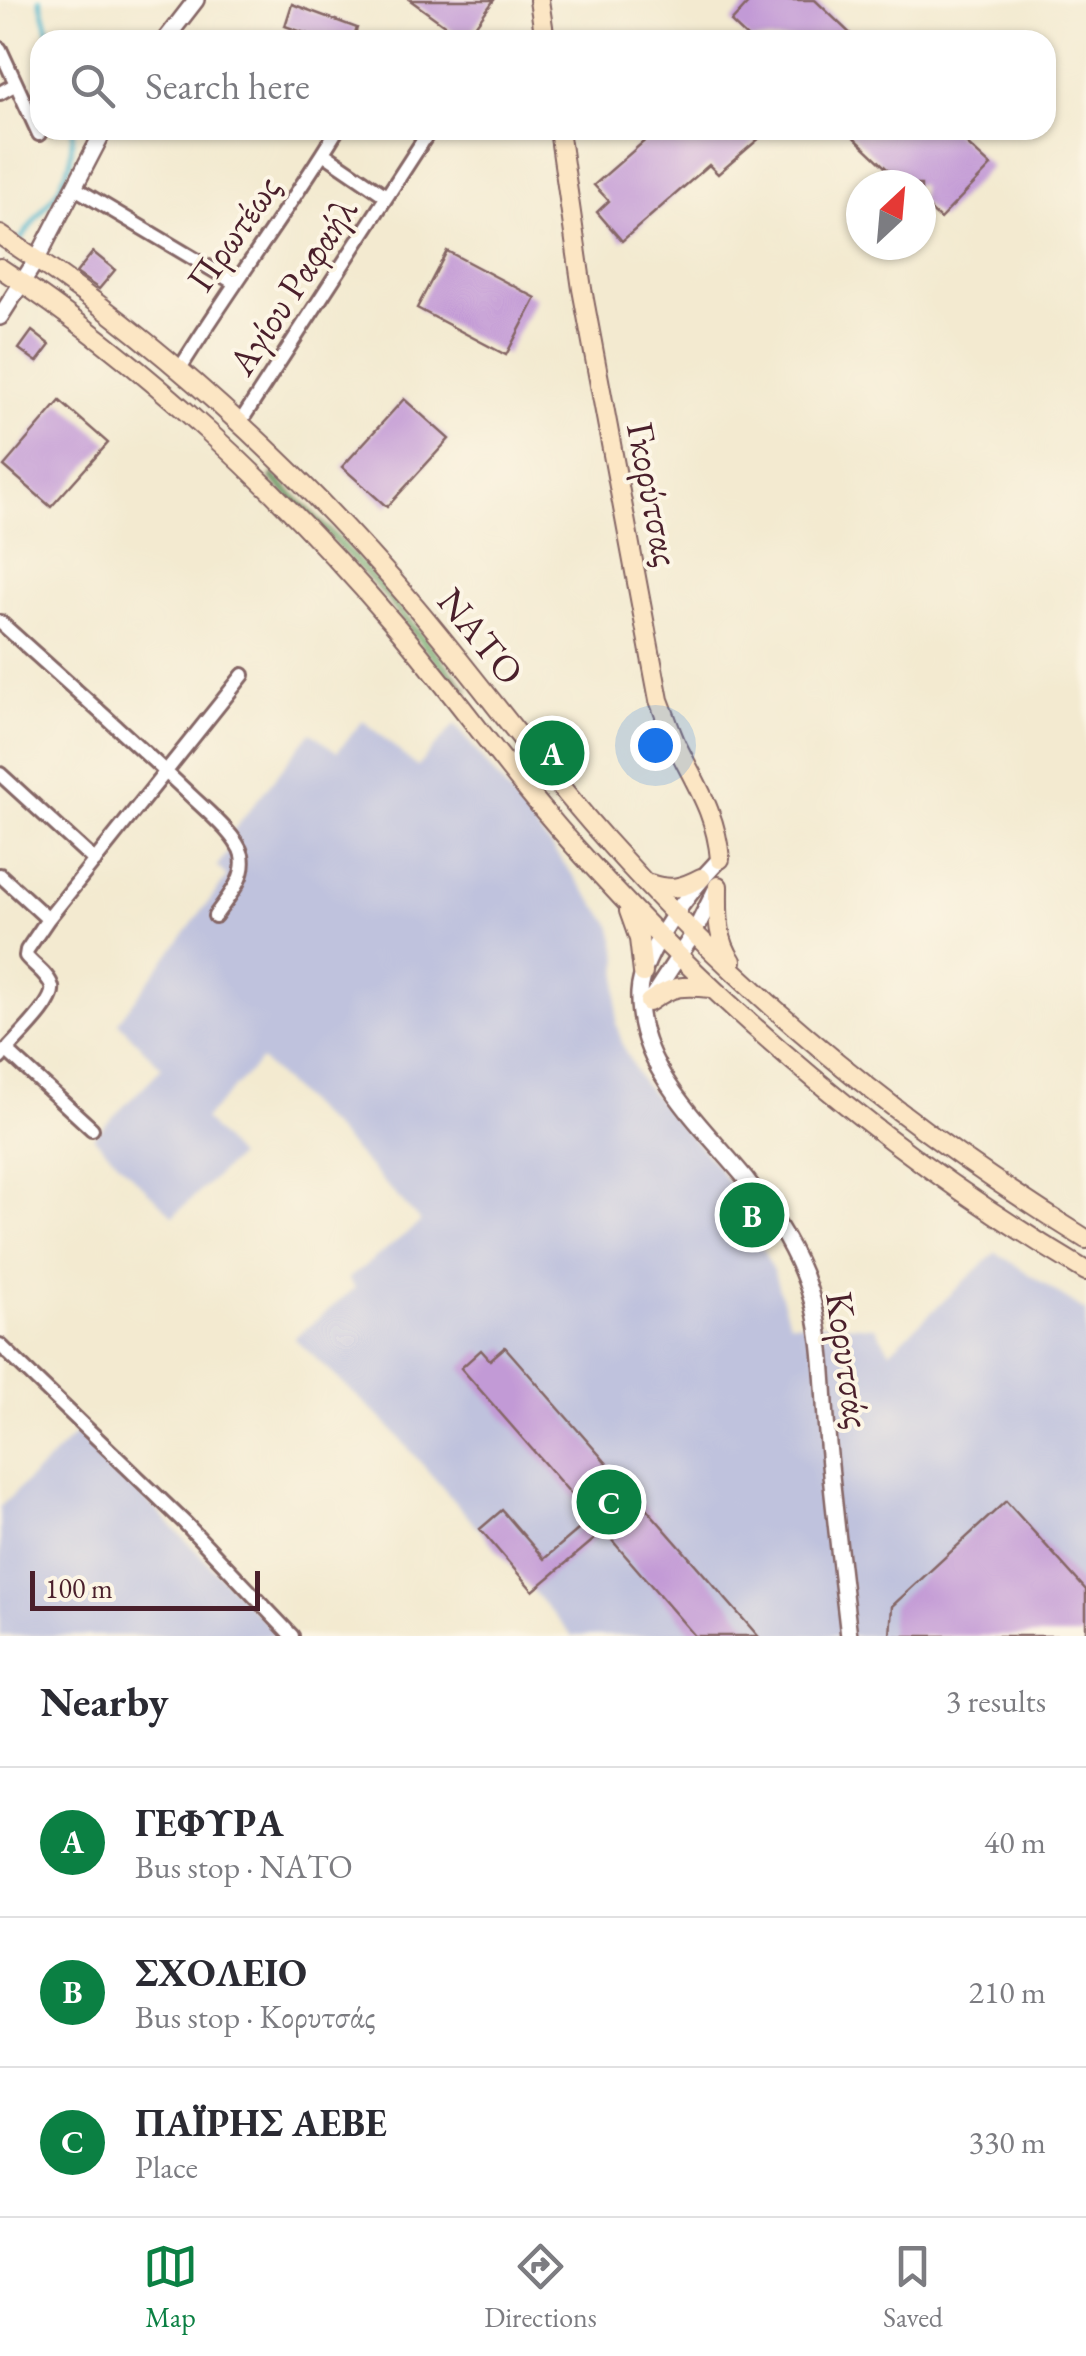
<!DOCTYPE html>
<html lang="en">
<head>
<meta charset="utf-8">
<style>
  body { margin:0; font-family:"EB Garamond",serif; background:#f2f2f3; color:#2b2b33 }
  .compass { position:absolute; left:846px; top:170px; width:90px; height:90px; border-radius:50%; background:#fff; box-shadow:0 2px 8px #0004; rotate:26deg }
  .scale { position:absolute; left:30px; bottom:25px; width:230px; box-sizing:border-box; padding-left:10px; border:5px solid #4a1f2b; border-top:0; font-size:28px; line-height:35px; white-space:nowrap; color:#4a1f2b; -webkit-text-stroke:8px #fcf5e5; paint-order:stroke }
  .you { position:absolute; left:655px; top:745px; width:35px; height:35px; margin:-25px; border:8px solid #fff; border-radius:50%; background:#1a73e8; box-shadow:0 0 0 15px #1a73e833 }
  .badge { display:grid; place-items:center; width:65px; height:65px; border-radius:50%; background:#0b8043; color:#fff; font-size:32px; font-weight:700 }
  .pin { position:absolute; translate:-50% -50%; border:5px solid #fff; box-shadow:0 2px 10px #0006 }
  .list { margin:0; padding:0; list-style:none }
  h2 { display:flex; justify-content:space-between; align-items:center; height:130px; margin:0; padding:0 40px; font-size:42px }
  h2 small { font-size:32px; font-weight:400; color:#7c7c81 }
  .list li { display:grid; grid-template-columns:65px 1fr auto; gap:30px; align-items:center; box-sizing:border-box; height:150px; padding:0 40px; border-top:2px solid #e1e1e2 }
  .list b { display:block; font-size:38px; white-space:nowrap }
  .list p { margin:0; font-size:32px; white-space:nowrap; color:#7c7c81 }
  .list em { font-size:32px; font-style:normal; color:#7c7c81 }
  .icon { flex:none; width:55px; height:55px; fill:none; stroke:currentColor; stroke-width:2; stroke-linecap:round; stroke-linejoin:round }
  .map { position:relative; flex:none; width:1086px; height:1636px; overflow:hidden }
  .search { position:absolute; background:#fff; box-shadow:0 2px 8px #0004; left:30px; right:30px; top:30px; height:110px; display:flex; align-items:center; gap:25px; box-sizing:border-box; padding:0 35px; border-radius:30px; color:#7c7c81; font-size:38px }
  .sheet { height:580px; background:#fff }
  nav { display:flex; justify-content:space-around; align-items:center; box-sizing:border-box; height:140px; border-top:2px solid #e1e1e2; background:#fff; font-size:28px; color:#7c7c81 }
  nav a { display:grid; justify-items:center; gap:5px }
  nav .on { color:#0b8043 }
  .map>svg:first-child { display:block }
  .industrial { fill:#bfc2dd }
  .green { fill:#88ce89; stroke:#69765a; stroke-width:2.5 }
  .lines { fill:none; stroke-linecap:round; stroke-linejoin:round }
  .stream { stroke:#4fb7ce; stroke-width:5 }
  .building { fill:#c29ad6 }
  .minor-casing { stroke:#856665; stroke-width:18 }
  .tertiary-casing { stroke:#856665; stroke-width:20 }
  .secondary-casing { stroke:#856665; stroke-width:22 }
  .minor { stroke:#fff; stroke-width:12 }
  .tertiary { stroke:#fff; stroke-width:15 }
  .secondary { stroke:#fce6c4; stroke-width:18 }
  .labels { text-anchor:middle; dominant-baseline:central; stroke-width:8; stroke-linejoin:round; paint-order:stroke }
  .street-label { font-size:38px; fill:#4a1f2b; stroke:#fcf5e5 }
</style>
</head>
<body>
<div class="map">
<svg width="1086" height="1636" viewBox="0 0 1086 1636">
  <rect width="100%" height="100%" fill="#fcf5e5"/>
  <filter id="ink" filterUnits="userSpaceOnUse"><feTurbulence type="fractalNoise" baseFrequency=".01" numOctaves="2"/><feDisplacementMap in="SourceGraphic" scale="20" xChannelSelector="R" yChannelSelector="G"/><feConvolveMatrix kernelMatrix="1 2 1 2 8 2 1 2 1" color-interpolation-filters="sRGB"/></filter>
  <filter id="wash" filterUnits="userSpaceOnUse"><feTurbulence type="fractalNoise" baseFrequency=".0048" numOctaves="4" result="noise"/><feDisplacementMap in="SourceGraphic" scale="40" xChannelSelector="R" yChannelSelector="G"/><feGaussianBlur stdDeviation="2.25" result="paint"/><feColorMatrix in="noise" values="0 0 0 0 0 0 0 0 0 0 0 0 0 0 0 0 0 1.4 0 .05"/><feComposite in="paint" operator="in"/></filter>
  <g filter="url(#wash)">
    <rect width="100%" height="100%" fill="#f3ead0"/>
    <path class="industrial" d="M 363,720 L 417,767 L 455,724 L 611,924 L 619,956 L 616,1024 L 625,1051 L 642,1082 L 716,1165 L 735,1192 L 774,1273 L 789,1322 L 875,1327 L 890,1351 L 996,1252 L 1086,1312 L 1086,1636 L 572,1636 L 387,1424 L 294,1338 L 355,1288 L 348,1279 L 421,1222 L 340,1136 L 261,1060 L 204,1119 L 237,1157 L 173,1216 L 93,1137 L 162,1068 L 118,1022 L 227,877 L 217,866 L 230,849 L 224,842 L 311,732 L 337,752 Z
      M 79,1431 L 279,1636 L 0,1636 L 0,1507 Z"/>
    <path class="green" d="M 273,474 L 343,543 L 381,585 L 469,692 C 432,666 407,622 377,588 C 344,550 306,514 270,478 Z"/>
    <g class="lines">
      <path class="stream" d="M 40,0 L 51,40
        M 20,240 L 57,191 L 70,163 L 73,130"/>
    </g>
    <g id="blocks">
      <path class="building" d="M 410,0 L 494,0 L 465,40 Z
        M 751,0 L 815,0 L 857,40 L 750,40 L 731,22 Z
        M 292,4 L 357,28 L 353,40 L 324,40 L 285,26 Z
        M 657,130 L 769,130 L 718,174 L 709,165 L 622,241 L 597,212 L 609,201 L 594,185 Z
        M 846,130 L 952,130 L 991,166 L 940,219 L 921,201 L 921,185 L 904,185 Z
        M 447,251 L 536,298 L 506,355 L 417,308 Z
        M 93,252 L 115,270 L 99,289 L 76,273 Z
        M 32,331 L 50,345 L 37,362 L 19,349 Z
        M 404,399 L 449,439 L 387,507 L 342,467 Z
        M 60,401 L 108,443 L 51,507 L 4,466 Z
        M 505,1347 L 758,1636 L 695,1636 L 604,1531 L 533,1591 L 480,1529 L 502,1510 L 544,1559 L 592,1518 L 461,1368 L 481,1350 L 490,1360 Z
        M 1006,1501 L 1086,1590 L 1086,1636 L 890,1636 L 892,1606 Z"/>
    </g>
  </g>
  <g filter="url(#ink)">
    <use href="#blocks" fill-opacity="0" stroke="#856665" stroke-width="2.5"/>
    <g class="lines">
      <defs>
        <path id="minor" d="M 0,49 L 39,134
          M 0,93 L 16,84
          M 323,153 L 386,196
          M 75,188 L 235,283
          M 179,370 C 229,289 287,212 337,130
          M 239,424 L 430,130
          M 0,622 C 62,678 126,734 187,792 C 202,807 237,835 242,855 C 247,878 227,898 215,916
          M 0,774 L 95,861
          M 0,875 L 48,919
          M 6,1050 L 92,1129
          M 0,1058 C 10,1044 56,1004 52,987 C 49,975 34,966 26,956 L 27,950 L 48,919 L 243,675
          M 0,1345 L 185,1523 L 292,1636"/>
        <path id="tertiary" d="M 165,40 L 196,0
          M 0,317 L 37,259 L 104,130
          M 720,859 C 692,888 641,953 639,993 C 636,1068 702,1125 746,1179 C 770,1210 797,1252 809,1290 C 824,1335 823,1386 827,1433 C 833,1501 841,1568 849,1636
          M 650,1000 L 694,933 L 717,887"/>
        <path id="secondary" d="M 539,0 L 545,40
          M 559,130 L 582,289 L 659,700 C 665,715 670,731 677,746 C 696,785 716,813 720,859
          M 0,235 C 152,334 298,468 415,606 C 480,683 539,765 606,840 C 744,996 909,1130 1086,1239
          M 0,268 C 144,362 285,496 396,626 C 461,703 519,786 587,860 C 732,1020 900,1161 1086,1271
          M 650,884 C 671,891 682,888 701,878
          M 718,886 C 718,913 716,938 732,961
          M 629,911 L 639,939 L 643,973
          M 649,1002 C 673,985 683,985 711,988"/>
      </defs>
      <use href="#minor" class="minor-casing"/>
      <use href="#tertiary" class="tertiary-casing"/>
      <use href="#secondary" class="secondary-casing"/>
      <use href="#minor" class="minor"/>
      <use href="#tertiary" class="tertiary"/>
      <use href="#secondary" class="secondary"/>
    </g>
  </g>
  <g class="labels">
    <g class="street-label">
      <text transform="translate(233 233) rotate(-55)">Πρωτέως</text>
      <text transform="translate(292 286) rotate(-57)">Αγίου Ραφαήλ</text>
      <text transform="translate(654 494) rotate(79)">Γκορύτσας</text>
      <text transform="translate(481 636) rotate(51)">ΝΑΤΟ</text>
      <text transform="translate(849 1360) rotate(82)">Κορυτσάς</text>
    </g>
  </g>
</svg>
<svg class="compass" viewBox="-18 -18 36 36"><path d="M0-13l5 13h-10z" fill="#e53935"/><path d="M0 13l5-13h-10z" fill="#7c7c81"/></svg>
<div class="scale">100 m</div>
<div class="you"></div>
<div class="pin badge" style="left:552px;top:753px">A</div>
<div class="pin badge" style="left:752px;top:1215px">B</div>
<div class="pin badge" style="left:609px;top:1502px">C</div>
<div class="search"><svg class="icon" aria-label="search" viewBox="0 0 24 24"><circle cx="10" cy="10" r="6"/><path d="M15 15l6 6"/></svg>Search here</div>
</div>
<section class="sheet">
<h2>Nearby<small>3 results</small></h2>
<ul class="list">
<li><span class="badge">A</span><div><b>ΓΕΦΥΡΑ</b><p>Bus stop · ΝΑΤΟ</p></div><em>40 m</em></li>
<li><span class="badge">B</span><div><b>ΣΧΟΛΕΙΟ</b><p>Bus stop · Κορυτσάς</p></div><em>210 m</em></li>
<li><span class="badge">C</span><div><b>ΠΑΪΡΗΣ ΑΕΒΕ</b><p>Place</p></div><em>330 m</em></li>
</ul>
</section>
<nav>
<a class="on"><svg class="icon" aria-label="map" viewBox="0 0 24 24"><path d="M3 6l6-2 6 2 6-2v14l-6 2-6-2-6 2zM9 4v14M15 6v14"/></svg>Map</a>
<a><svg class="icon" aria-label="directions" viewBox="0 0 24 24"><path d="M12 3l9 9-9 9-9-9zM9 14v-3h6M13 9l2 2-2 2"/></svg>Directions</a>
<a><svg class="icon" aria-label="saved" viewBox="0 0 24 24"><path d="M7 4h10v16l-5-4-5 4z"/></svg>Saved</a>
</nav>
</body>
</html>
